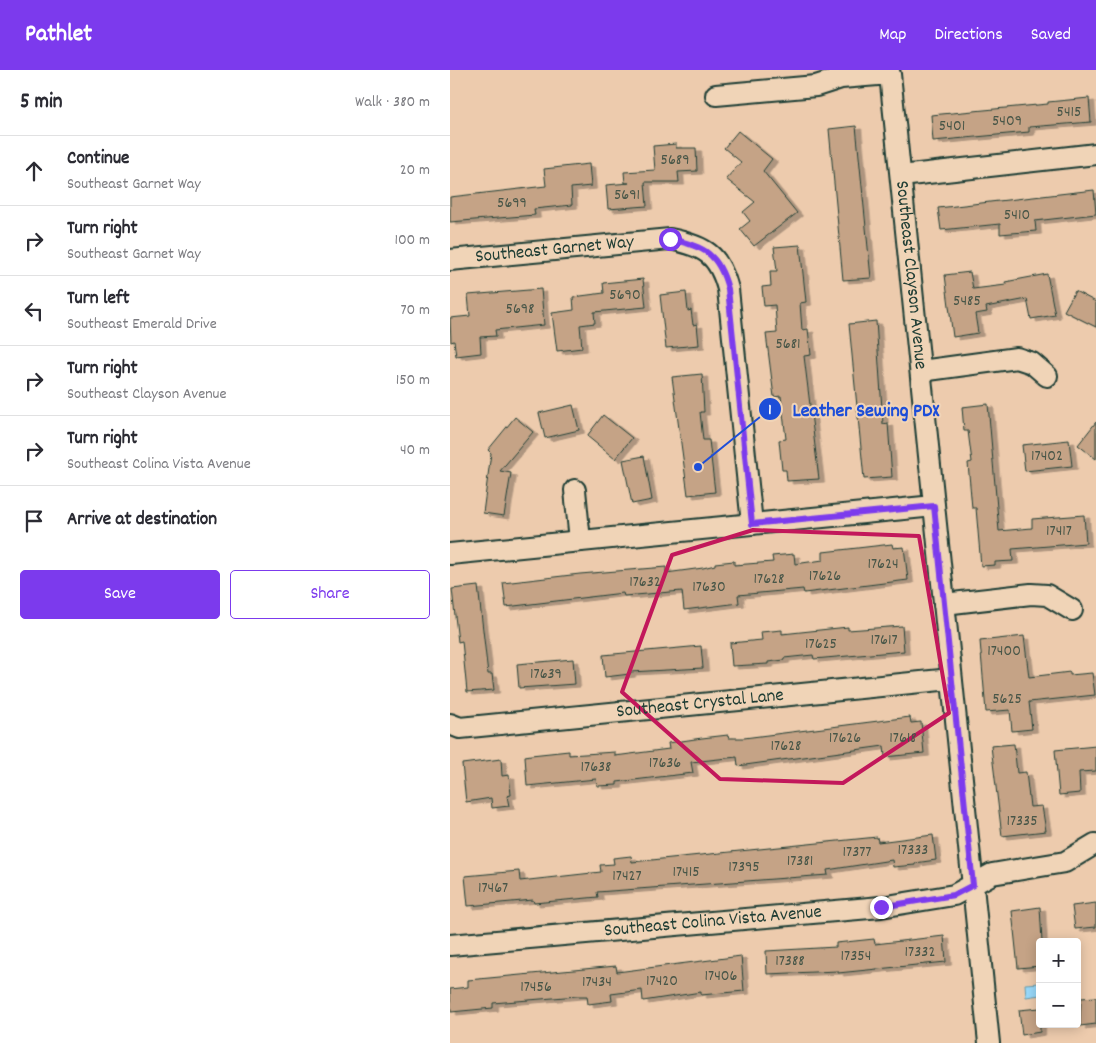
<!DOCTYPE html>
<html lang="en">
<head>
<meta charset="utf-8">
<style>
  body { margin:0; font-family:Dekko,sans-serif; background:#f7f7f7; color:#2b2b33 }
  .controls { position:absolute; right:15px; bottom:15px; display:grid; overflow:hidden; border-radius:5px; box-shadow:0 2px 12px #0003 }
  .controls button { width:45px; height:45px; display:grid; place-items:center; padding:0; border:0; border-bottom:1px solid #e1e1e2; background:#fff; color:#2b2b33; font:25px sans-serif }
  .stop { position:absolute; width:15px; height:15px; margin:-11px; border:4px solid #7c3aed; border-radius:50%; background:#fff }
  .stop.end { background:#7c3aed; border-color:#fff; box-shadow:0 1px 5px #0008 }
  .list { margin:0; padding:0; list-style:none }
  h2 { display:flex; justify-content:space-between; align-items:center; height:65px; margin:0; padding:0 20px; font-size:21px }
  h2 small { font-size:16px; font-weight:400; color:#7c7c81 }
  .list li { display:grid; grid-template-columns:32px 1fr auto; gap:15px; align-items:center; box-sizing:border-box; height:70px; padding:0 20px; border-top:1px solid #e1e1e2 }
  .list b { display:block; font-size:19px; white-space:nowrap }
  .list p { margin:0; font-size:16px; white-space:nowrap; color:#7c7c81 }
  .list em { font-size:16px; font-style:normal; color:#7c7c81 }
  .actions { display:flex; gap:10px; padding:15px 20px }
  .actions a { flex:1; padding:11px 0; border:1px solid #7c3aed; border-radius:5px; text-align:center; font-size:18px; color:#7c3aed }
  .actions .main { background:#7c3aed; color:#fff }
  .icon { flex:none; width:28px; height:28px; fill:none; stroke:currentColor; stroke-width:2; stroke-linecap:round; stroke-linejoin:round }
  .map { position:relative; flex:none; width:646px; height:973px; overflow:hidden }
  header { display:flex; align-items:center; gap:30px; box-sizing:border-box; height:70px; padding:0 25px; background:#7c3aed; color:#fff }
  header strong { font-size:24px }
  nav { display:flex; gap:28px; margin-inline-start:auto; font-size:18px }
  main { display:flex }
  aside { flex:1; background:#fff }
  .map>svg:first-child { display:block }
  .water { fill:#99d9fa; stroke:#689bab }
  .building { fill:#c5a386; stroke:#1f3d34; filter:url(#shadow) }
  .lines { fill:none; stroke-linecap:round; stroke-linejoin:round }
  .street-casing { stroke:#1f3d34; stroke-width:24 }
  .street { stroke:#f0d4b7; stroke-width:20 }
  .route { stroke:#7c3aed; stroke-width:6 }
  .marked { fill:none; stroke:#c2185b; stroke-width:4; stroke-linejoin:round }
  .labels { text-anchor:middle; dominant-baseline:central; stroke-width:4; stroke-linejoin:round; paint-order:stroke }
  .number-label { font-size:16px; fill:#485648 }
  .street-label { font-size:19px; fill:#1f3d34; stroke:#f0d4b7 }
  .leader { fill:none; stroke:#1d4ed8; stroke-width:2 }
  .callout-dot { fill:#1d4ed8; stroke:#f0d4b7; stroke-width:2 }
  .mark-label { font-size:15px; text-anchor:middle; font-weight:bold; fill:#fff }
  .callout-label { font-size:20px; text-anchor:middle; font-weight:bold; fill:#1d4ed8; stroke:#f0d4b7; stroke-width:4; stroke-linejoin:round; paint-order:stroke }
</style>
</head>
<body>
<header>
<strong>Pathlet</strong>
<nav><a>Map</a><a>Directions</a><a>Saved</a></nav>
</header>
<main>
<aside>
<h2>5 min<small>Walk · 380 m</small></h2>
<ul class="list">
<li><svg class="icon" aria-label="ahead" viewBox="0 0 24 24"><path d="M12 20V5M6 11l6-6 6 6"/></svg><div><b>Continue</b><p>Southeast Garnet Way</p></div><em>20 m</em></li>
<li><svg class="icon" aria-label="right" viewBox="0 0 24 24"><path d="M7 20v-9h11M14 6l5 5-5 5"/></svg><div><b>Turn right</b><p>Southeast Garnet Way</p></div><em>100 m</em></li>
<li><svg class="icon" aria-label="left" viewBox="0 0 24 24"><path d="M17 20v-9H6M10 6l-5 5 5 5"/></svg><div><b>Turn left</b><p>Southeast Emerald Drive</p></div><em>70 m</em></li>
<li><svg class="icon" aria-label="right" viewBox="0 0 24 24"><path d="M7 20v-9h11M14 6l5 5-5 5"/></svg><div><b>Turn right</b><p>Southeast Clayson Avenue</p></div><em>150 m</em></li>
<li><svg class="icon" aria-label="right" viewBox="0 0 24 24"><path d="M7 20v-9h11M14 6l5 5-5 5"/></svg><div><b>Turn right</b><p>Southeast Colina Vista Avenue</p></div><em>40 m</em></li>
<li><svg class="icon" aria-label="arrive" viewBox="0 0 24 24"><path d="M6 21V4h12l-3 4 3 4H6"/></svg><div><b>Arrive at destination</b></div></li>
</ul>
<div class="actions"><a class="main">Save</a><a>Share</a></div>
</aside>
<div class="map">
<svg width="646" height="973" viewBox="0 0 646 973">
  <defs>
    <filter id="shadow"><feDropShadow dx="5.5" dy="3" stdDeviation="0" flood-color="#0004"/></filter>
  </defs>
  <rect width="100%" height="100%" fill="#edcbad"/>
  <filter id="ink" filterUnits="userSpaceOnUse"><feTurbulence type="fractalNoise" baseFrequency=".02" numOctaves="2"/><feDisplacementMap in="SourceGraphic" scale="10" xChannelSelector="R" yChannelSelector="G"/><feConvolveMatrix kernelMatrix="1 2 1 2 8 2 1 2 1" color-interpolation-filters="sRGB"/></filter>
  <g filter="url(#ink)">
    <path class="water" d="M 590,913 L 590,925 L 576,927 L 575,914 Z"/>
    <path class="building" d="M 639,28 L 641,52 L 579,57 L 579,62 L 483,71 L 481,45 L 598,34 L 598,32 Z
      M 406,56 L 421,208 L 393,210 L 379,59 Z
      M 288,61 L 322,89 L 313,101 L 347,143 L 304,176 L 290,159 L 300,151 L 293,142 L 305,132 L 276,109 L 291,92 L 274,78 Z
      M 226,74 L 226,78 L 246,78 L 247,101 L 228,102 L 229,112 L 195,112 L 197,136 L 158,139 L 156,115 L 179,113 L 175,113 L 174,102 L 205,100 L 203,76 Z
      M 139,94 L 141,116 L 121,118 L 122,135 L 84,139 L 85,145 L 0,152 L 0,127 L 96,116 L 94,99 Z
      M 644,120 L 646,144 L 585,151 L 586,161 L 550,164 L 550,154 L 491,160 L 488,138 Z
      M 350,175 L 356,232 L 350,233 L 352,260 L 358,259 L 361,285 L 354,286 L 369,409 L 337,411 L 336,400 L 332,400 L 329,370 L 336,369 L 331,326 L 324,327 L 316,264 L 327,263 L 325,235 L 314,236 L 312,217 L 321,216 L 320,201 L 327,201 L 324,177 Z
      M 520,202 L 523,219 L 556,215 L 555,212 L 597,204 L 605,245 L 581,249 L 577,229 L 536,237 L 537,242 L 525,244 L 528,263 L 503,267 L 495,205 Z
      M 193,209 L 196,237 L 144,242 L 145,253 L 130,255 L 132,278 L 107,281 L 102,243 L 124,240 L 123,227 L 154,223 L 153,213 Z
      M 91,219 L 94,255 L 45,260 L 46,266 L 30,267 L 31,283 L 6,286 L 4,271 L 1,272 L 0,248 L 20,246 L 18,225 Z
      M 625,221 L 646,232 L 646,257 L 614,241 Z
      M 236,222 L 238,241 L 241,240 L 243,255 L 247,254 L 249,275 L 216,278 L 210,225 Z
      M 426,251 L 433,354 L 438,353 L 442,407 L 414,409 L 399,254 Z
      M 252,304 L 254,342 L 250,342 L 253,370 L 259,370 L 265,422 L 238,425 L 222,307 Z
      M 538,334 L 549,461 L 582,458 L 582,449 L 634,445 L 636,473 L 562,479 L 563,491 L 545,492 L 545,495 L 531,496 L 526,438 L 522,438 L 518,393 L 522,392 L 518,361 L 514,361 L 512,337 Z
      M 123,335 L 129,360 L 95,368 L 89,343 Z
      M 153,345 L 182,368 L 165,389 L 137,366 Z
      M 65,347 L 83,362 L 50,401 L 61,403 L 54,446 L 33,443 L 41,383 L 38,380 Z
      M 646,352 L 646,389 L 628,375 Z
      M 619,370 L 622,396 L 575,401 L 572,375 Z
      M 194,386 L 202,430 L 182,434 L 173,390 Z
      M 442,474 L 443,478 L 454,477 L 458,510 L 354,523 L 353,519 L 288,525 L 289,533 L 234,540 L 232,521 L 174,526 L 173,523 L 56,537 L 53,513 L 130,504 L 216,497 L 216,503 L 253,498 L 265,495 L 265,493 L 284,491 L 284,495 L 323,492 L 322,486 L 344,484 L 345,494 L 373,490 L 373,482 Z
      M 28,516 L 38,604 L 42,604 L 44,620 L 17,622 L 12,571 L 8,572 L 2,519 Z
      M 452,556 L 454,581 L 364,589 L 363,585 L 334,588 L 334,590 L 318,592 L 318,594 L 282,596 L 280,573 L 312,570 L 311,562 L 332,560 L 332,564 L 398,557 L 398,560 Z
      M 574,566 L 579,607 L 620,602 L 620,605 L 642,603 L 645,625 L 579,632 L 582,659 L 562,661 L 560,640 L 536,642 L 530,571 Z
      M 251,576 L 253,598 L 180,602 L 180,604 L 155,607 L 153,585 Z
      M 123,589 L 125,614 L 69,618 L 67,594 Z
      M 460,647 L 461,653 L 471,652 L 474,683 L 435,687 L 434,676 L 288,696 L 287,687 L 241,692 L 243,703 L 167,712 L 167,715 L 147,716 L 146,709 L 77,716 L 75,686 L 81,685 L 119,681 L 119,685 L 165,682 L 165,686 L 219,679 L 218,673 L 252,668 L 278,665 L 279,668 L 294,668 Z
      M 564,674 L 567,703 L 576,702 L 580,737 L 592,736 L 596,761 L 552,766 L 541,676 Z
      M 646,676 L 646,701 L 629,702 L 630,723 L 609,725 L 605,680 Z
      M 51,689 L 52,706 L 59,705 L 61,725 L 57,726 L 59,736 L 42,738 L 41,728 L 16,732 L 12,694 Z
      M 483,765 L 486,790 L 465,793 L 465,795 L 443,797 L 442,790 L 377,800 L 378,805 L 147,822 L 148,827 L 84,833 L 83,830 L 18,836 L 15,806 L 69,801 L 70,811 L 151,802 L 150,795 L 164,794 L 163,788 L 181,786 L 182,792 L 427,767 L 428,772 Z
      M 646,833 L 646,857 L 625,859 L 622,836 Z
      M 590,837 L 592,872 L 590,872 L 590,896 L 568,898 L 562,841 Z
      M 494,866 L 496,892 L 388,903 L 388,901 L 317,904 L 316,881 L 386,877 L 386,873 L 424,869 L 425,874 Z
      M 291,886 L 294,921 L 251,925 L 251,922 L 193,931 L 192,920 L 161,924 L 162,931 L 138,934 L 137,926 L 127,926 L 43,933 L 43,938 L 1,942 L 0,919 L 18,917 L 18,910 L 166,896 L 167,902 Z
      M 646,927 L 646,954 L 630,956 L 631,928 Z
      M 590,938 L 590,962 L 572,965 L 569,940 Z"/>
    <g class="lines">
      <defs>
        <g id="street">
          <path id="s1" d="M 266,25 L 366,16 L 391,8 L 440,4 L 539,973"/>
          <path d="M 451,106 L 646,84"/>
          <path id="s2" d="M 0,190 L 220,169 C 254,176 269,184 278,219 L 302,454"/>
          <path d="M 471,301 L 567,288 L 582,293 L 597,306"/>
          <path d="M 125,420 L 130,471"/>
          <path d="M 0,484 L 484,436"/>
          <path d="M 494,534 L 581,524 L 597,525 L 622,540"/>
          <path id="s3" d="M 0,654 L 10,658 L 501,609"/>
          <path id="s4" d="M 0,875 L 431,837 L 504,825 L 542,804 L 615,792 L 645,774"/>
        </g>
      </defs>
      <use href="#street" class="street-casing"/>
      <use href="#street" class="street"/>
    </g>
  </g>
  <g class="lines" filter="url(#ink)">
    <path class="route" d="M 220,169 C 254,176 269,184 278,219 L 302,454 L 484,436 L 523,815 L 504,825 L 431,837"/>
  </g>
  <path class="marked" d="M 303,460 L 469,466 L 499,643 L 393,713 L 270,709 L 172,622 L 222,485 Z"/>
  <g class="labels">
    <g class="number-label">
      <text x="619" y="42">5415</text>
      <text x="557" y="51">5409</text>
      <text x="502" y="56">5401</text>
      <text x="225" y="90">5689</text>
      <text x="177" y="125">5691</text>
      <text x="62" y="133">5699</text>
      <text x="567" y="145">5410</text>
      <text x="175" y="225">5690</text>
      <text x="517" y="231">5485</text>
      <text x="70" y="239">5698</text>
      <text x="338" y="274">5681</text>
      <text x="597" y="386">17402</text>
      <text x="609" y="461">17417</text>
      <text x="433" y="494">17624</text>
      <text x="375" y="506">17626</text>
      <text x="319" y="509">17628</text>
      <text x="195" y="512">17632</text>
      <text x="259" y="517">17630</text>
      <text x="434" y="570">17617</text>
      <text x="371" y="574">17625</text>
      <text x="554" y="581">17400</text>
      <text x="96" y="604">17639</text>
      <text x="557" y="629">5625</text>
      <text x="395" y="668">17626</text>
      <text x="453" y="668">17618</text>
      <text x="336" y="676">17628</text>
      <text x="215" y="693">17636</text>
      <text x="146" y="697">17638</text>
      <text x="572" y="751">17335</text>
      <text x="463" y="780">17333</text>
      <text x="407" y="782">17377</text>
      <text x="350" y="791">17381</text>
      <text x="294" y="797">17395</text>
      <text x="236" y="802">17415</text>
      <text x="177" y="806">17427</text>
      <text x="43" y="818">17467</text>
      <text x="470" y="882">17332</text>
      <text x="406" y="886">17354</text>
      <text x="340" y="891">17388</text>
      <text x="271" y="906">17406</text>
      <text x="212" y="911">17420</text>
      <text x="147" y="912">17434</text>
      <text x="86" y="917">17456</text>
    </g>
    <g class="street-label">
      <text stroke="none"><textPath href="#s2" startOffset="105">Southeast Garnet Way</textPath></text>
      <text stroke="none"><textPath href="#s1" startOffset="378">Southeast Clayson Avenue</textPath></text>
      <text stroke="none"><textPath href="#s3" startOffset="252">Southeast Crystal Lane</textPath></text>
      <text stroke="none"><textPath href="#s4" startOffset="264">Southeast Colina Vista Avenue</textPath></text>
    </g>
  </g>
  <path class="leader" d="M248 397L320 339"/>
  <g class="callout-dot">
    <circle cx="248" cy="397" r="5"/>
    <circle cx="320" cy="339" r="12"/>
  </g>
  <g class="mark-label">
    <text x="320" y="344">1</text>
  </g>
  <g class="callout-label">
    <text x="416" y="346">Leather Sewing PDX</text>
  </g>
</svg>
<div class="controls">
<button>+</button>
<button>−</button>
</div>
<div class="stop" style="left:220px;top:169px"></div>
<div class="stop end" style="left:431px;top:837px"></div>
</div>
</main>
</body>
</html>
